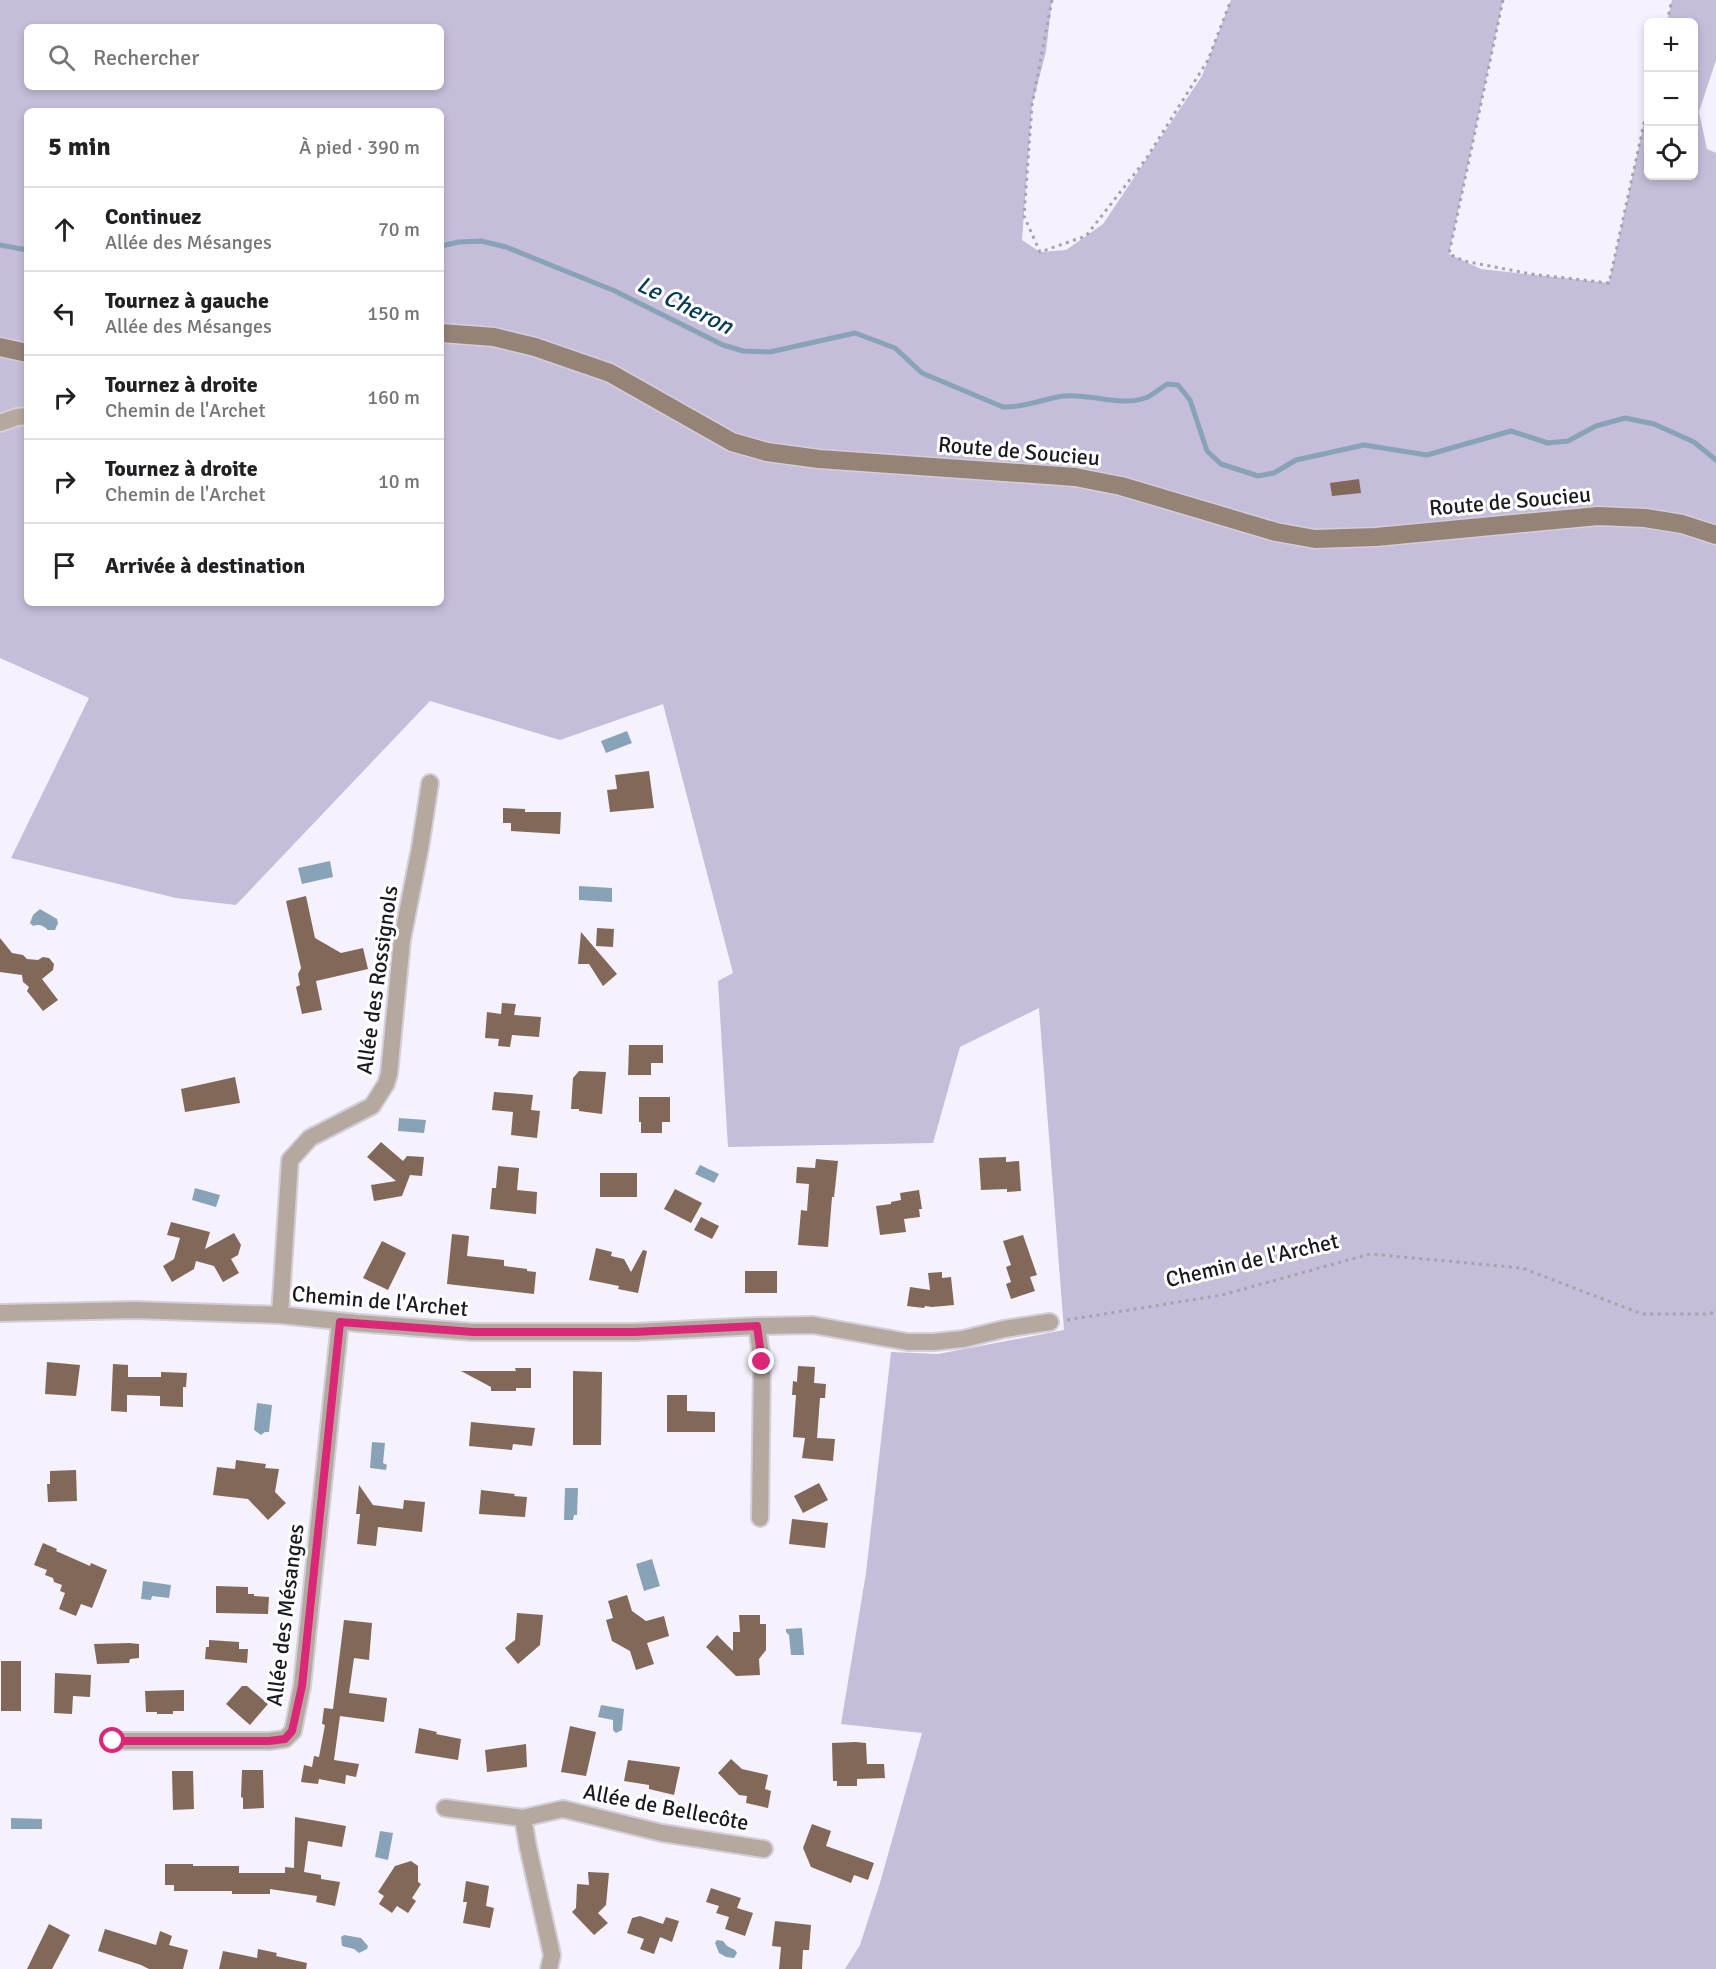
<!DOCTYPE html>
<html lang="fr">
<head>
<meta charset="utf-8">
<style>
  body { margin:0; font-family:Signika,sans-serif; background:#f2f2f2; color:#202124 }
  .controls { position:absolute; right:18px; top:18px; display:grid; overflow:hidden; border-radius:9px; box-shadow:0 3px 9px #0003 }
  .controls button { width:54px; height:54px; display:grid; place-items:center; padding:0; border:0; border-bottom:2px solid #e0e0e0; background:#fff; color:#202124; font:30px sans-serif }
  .stop { position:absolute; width:18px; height:18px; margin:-14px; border:4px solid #db2777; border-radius:50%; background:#fff }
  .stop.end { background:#db2777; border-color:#fff; box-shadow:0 2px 6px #0008 }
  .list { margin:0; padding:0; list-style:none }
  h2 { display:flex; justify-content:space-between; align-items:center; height:78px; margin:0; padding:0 24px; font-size:26px }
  h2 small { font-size:20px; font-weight:400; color:#757577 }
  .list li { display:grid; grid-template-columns:39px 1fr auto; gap:18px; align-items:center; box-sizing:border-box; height:84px; padding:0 24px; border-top:2px solid #e0e0e0 }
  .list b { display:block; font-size:22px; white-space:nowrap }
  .list p { margin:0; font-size:20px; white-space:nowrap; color:#757577 }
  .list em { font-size:20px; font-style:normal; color:#757577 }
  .icon { flex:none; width:33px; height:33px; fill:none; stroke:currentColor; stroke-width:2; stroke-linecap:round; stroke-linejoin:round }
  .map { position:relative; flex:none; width:1716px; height:1969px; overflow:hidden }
  .search { position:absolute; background:#fff; box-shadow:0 3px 9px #0003; left:24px; top:24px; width:420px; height:66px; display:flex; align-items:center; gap:15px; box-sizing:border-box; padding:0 21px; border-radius:9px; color:#757577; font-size:22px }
  .panel { position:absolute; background:#fff; box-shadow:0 3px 9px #0003; left:24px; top:108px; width:420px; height:498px; border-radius:9px }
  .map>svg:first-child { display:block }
  .green { fill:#c5bdda; fill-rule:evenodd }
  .water { fill:#88a3b7 }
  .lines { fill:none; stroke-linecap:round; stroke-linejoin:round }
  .stream { stroke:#88a3b7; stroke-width:5 }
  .building { fill:#826858 }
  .street-casing { stroke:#d2cfda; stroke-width:20 }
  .secondary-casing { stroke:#d2cfda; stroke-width:21 }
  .path { stroke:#a6a3ad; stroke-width:3; stroke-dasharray:3 4.5; stroke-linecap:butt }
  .street { stroke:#b4a89f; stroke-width:16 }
  .secondary { stroke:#958377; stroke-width:18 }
  .route { stroke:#db2777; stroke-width:8 }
  .labels { text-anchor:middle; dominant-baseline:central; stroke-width:6; stroke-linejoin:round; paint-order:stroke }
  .street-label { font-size:22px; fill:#1c1923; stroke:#fff }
  .water-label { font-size:24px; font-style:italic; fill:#063956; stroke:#fff }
</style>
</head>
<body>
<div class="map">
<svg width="1716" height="1969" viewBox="0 0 1716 1969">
  <rect width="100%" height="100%" fill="#f5f2fd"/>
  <path class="green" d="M 0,0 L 1052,0 L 1046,52 L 1032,105 L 1022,240 L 1040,252 L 1066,250 L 1103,224 L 1202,76 L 1231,0 L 1503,0 L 1449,254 L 1481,269 L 1609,283 L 1648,105 L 1648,176 L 1694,176 L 1694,22 L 1667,22 L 1672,0 L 1716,0 L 1716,60 L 1699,112 L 1707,149 L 1716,153 L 1716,1969 L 845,1969 L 860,1945 L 880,1883 L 922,1733 L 841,1724 L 866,1573 L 891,1352 L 938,1354 L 1064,1330 L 1039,1008 L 960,1047 L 933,1143 L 728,1147 L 718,981 L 733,973 L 663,704 L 560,740 L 430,701 L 236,905 L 176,898 L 11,858 L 89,698 L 0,658 ZM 27,27 L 441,27 L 441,87 L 27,87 ZM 27,111 L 441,111 L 441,603 L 27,603 Z"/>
  <path class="water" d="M 627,731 L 632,743 L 606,753 L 601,741 Z
    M 330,861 L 333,877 L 302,884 L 298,868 Z
    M 579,886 L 612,888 L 612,902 L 579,900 Z
    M 40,909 L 57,919 L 58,923 L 55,930 L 48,930 C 42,925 40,924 33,926 L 30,923 L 33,915 Z
    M 399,1118 L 426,1120 L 424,1133 L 398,1131 Z
    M 700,1165 L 719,1174 L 714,1183 L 695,1174 Z
    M 195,1188 L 220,1195 L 216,1207 L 192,1200 Z
    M 257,1403 L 272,1405 L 269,1432 L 265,1432 L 261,1435 L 254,1430 Z
    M 372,1442 L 385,1443 L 383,1463 L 387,1465 L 386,1470 L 370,1468 Z
    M 565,1488 L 578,1488 L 577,1515 L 574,1515 L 573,1520 L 564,1520 Z
    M 652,1559 L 660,1586 L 644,1591 L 636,1564 Z
    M 143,1581 L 171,1585 L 169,1598 L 152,1596 L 151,1600 L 141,1599 Z
    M 802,1628 L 804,1655 L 791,1655 L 789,1635 L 786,1632 L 786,1629 Z
    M 601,1705 L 624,1709 L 622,1730 L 616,1733 L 613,1730 L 613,1720 L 598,1717 Z
    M 11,1818 L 42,1819 L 42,1829 L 11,1829 Z
    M 380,1831 L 393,1833 L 388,1860 L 375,1857 Z
    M 344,1935 L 361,1938 L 368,1946 L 367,1949 L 359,1953 L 354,1949 L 342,1946 L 341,1937 Z
    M 717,1940 L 723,1941 L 727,1946 L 735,1950 L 737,1953 L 734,1958 L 726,1957 L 719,1953 L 715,1943 Z"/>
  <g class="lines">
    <path class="stream" d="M 0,245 L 27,250
      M 441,246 L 459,242 L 481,241 L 506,247 L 615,291 L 723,345 L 743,351 L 770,352 L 855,333 L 895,348 L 922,373 L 1003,407 C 1024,408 1043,399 1063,396 C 1091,393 1121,408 1148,397 C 1154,394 1161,388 1167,384 L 1178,385 L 1190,400 L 1207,451 L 1221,464 L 1258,476 L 1274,473 L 1296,460 L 1364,445 L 1427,455 L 1511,431 L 1548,443 L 1568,441 L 1596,426 L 1625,418 L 1654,424 L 1694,442 L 1716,460"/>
  </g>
  <path class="building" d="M 1359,479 L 1361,493 L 1332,496 L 1330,483 Z
    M 649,771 L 654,808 L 610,812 L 607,790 L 617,789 L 615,775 Z
    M 503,808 L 525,809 L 525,812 L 561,812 L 560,834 L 511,831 L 511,823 L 503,823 Z
    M 306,896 L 315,938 L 341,953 L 363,948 L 368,969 L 316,981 L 322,1010 L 302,1014 L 296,987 L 300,985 L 298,974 L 301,968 L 286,901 Z
    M 597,928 L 614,929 L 613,947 L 596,946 Z
    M 581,932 L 617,974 L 603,986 L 589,964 L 578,964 Z
    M 0,938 L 12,953 L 23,955 L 27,959 L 38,960 L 43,957 L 49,958 L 54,964 L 53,970 L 42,979 L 58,1000 L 43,1011 L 27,991 L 29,987 L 23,982 L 22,975 L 0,972 Z
    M 502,1003 L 516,1004 L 514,1015 L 541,1017 L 539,1037 L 512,1035 L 510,1047 L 498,1046 L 499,1039 L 485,1038 L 487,1012 L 501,1014 Z
    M 629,1045 L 663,1045 L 663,1063 L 651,1063 L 651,1075 L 628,1075 Z
    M 579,1071 L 606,1072 L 602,1114 L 579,1111 L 579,1109 L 571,1109 L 573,1078 Z
    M 235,1077 L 240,1103 L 185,1112 L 181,1089 Z
    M 494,1092 L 533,1095 L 531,1110 L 540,1111 L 537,1138 L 511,1135 L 513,1112 L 492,1110 Z
    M 639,1097 L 670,1097 L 670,1122 L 662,1122 L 662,1133 L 641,1133 L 641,1122 L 639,1122 Z
    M 381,1142 L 403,1161 L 407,1156 L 424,1157 L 422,1176 L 410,1175 L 402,1196 L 374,1201 L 371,1185 L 396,1181 L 367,1157 Z
    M 1006,1157 L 1006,1162 L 1019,1161 L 1021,1191 L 1007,1192 L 1007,1189 L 981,1190 L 979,1158 Z
    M 816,1159 L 838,1161 L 834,1197 L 832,1197 L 828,1247 L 798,1245 L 801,1210 L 807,1211 L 809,1184 L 796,1183 L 797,1167 L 815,1168 Z
    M 498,1166 L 519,1168 L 517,1190 L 537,1192 L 536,1214 L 490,1209 L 492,1188 L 496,1188 Z
    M 600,1173 L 637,1173 L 637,1197 L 600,1197 Z
    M 675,1189 L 702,1203 L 691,1223 L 664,1209 Z
    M 919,1190 L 922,1209 L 919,1209 L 920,1217 L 904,1219 L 906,1232 L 880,1235 L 876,1206 L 891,1204 L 891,1202 L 901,1200 L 900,1193 Z
    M 701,1217 L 719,1226 L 712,1239 L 694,1230 Z
    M 171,1222 L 210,1232 L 205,1249 L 234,1233 L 241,1245 L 238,1255 L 231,1259 L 239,1273 L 223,1282 L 214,1266 L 196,1261 L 194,1269 L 172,1282 L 163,1266 L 174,1259 L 180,1238 L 167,1235 Z
    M 452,1234 L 469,1236 L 467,1256 L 504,1260 L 504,1266 L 527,1269 L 527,1271 L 536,1272 L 534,1294 L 447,1284 Z
    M 1023,1235 L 1037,1275 L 1030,1277 L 1035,1291 L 1011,1299 L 1006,1284 L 1011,1282 L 1006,1267 L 1011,1265 L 1003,1241 Z
    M 382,1241 L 406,1253 L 388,1290 L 363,1278 Z
    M 596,1248 L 612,1252 L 611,1256 L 624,1259 L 631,1272 L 643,1250 L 647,1251 L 638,1293 L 618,1289 L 619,1286 L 589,1280 Z
    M 745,1271 L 777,1271 L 777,1293 L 745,1293 Z
    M 942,1272 L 942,1278 L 951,1277 L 954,1305 L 932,1307 L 925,1306 L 924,1308 L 907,1306 L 910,1287 L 930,1290 L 928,1273 Z
    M 47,1362 L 80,1365 L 76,1396 L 45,1394 Z
    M 113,1364 L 128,1365 L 128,1377 L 161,1377 L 161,1372 L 187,1373 L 186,1387 L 183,1387 L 183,1407 L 160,1406 L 160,1396 L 127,1395 L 127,1412 L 111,1411 Z
    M 798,1366 L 815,1367 L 814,1383 L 826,1384 L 825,1398 L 820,1398 L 817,1438 L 835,1439 L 833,1461 L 802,1458 L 805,1438 L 793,1437 L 796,1395 L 792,1395 L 793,1381 L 797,1382 Z
    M 515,1368 L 531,1368 L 531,1388 L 516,1388 L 516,1391 L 491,1391 L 491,1387 L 461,1371 L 516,1371 Z
    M 573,1371 L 602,1372 L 601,1445 L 573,1445 Z
    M 667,1395 L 687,1395 L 687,1411 L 715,1412 L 715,1432 L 667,1432 Z
    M 471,1422 L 535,1428 L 532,1446 L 513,1444 L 512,1450 L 469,1446 Z
    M 236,1460 L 266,1464 L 265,1468 L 279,1469 L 275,1492 L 286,1503 L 268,1520 L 248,1499 L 213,1495 L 217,1467 L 235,1469 Z
    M 76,1470 L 77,1501 L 48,1502 L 47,1484 L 50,1484 L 50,1471 Z
    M 819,1483 L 828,1500 L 803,1513 L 794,1496 Z
    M 359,1485 L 373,1505 L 403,1509 L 404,1500 L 425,1502 L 422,1532 L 378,1527 L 376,1546 L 357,1544 L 360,1514 L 356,1514 Z
    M 481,1490 L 515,1494 L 514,1496 L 527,1497 L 525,1517 L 479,1514 Z
    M 792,1519 L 828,1523 L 825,1548 L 789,1544 Z
    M 43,1543 L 57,1549 L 56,1551 L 90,1566 L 91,1563 L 107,1570 L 92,1608 L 81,1604 L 76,1616 L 59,1609 L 65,1593 L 60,1591 L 62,1585 L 54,1582 L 53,1578 L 45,1575 L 47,1570 L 34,1565 Z
    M 216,1586 L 248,1587 L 248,1594 L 254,1594 L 254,1596 L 269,1597 L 268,1614 L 216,1613 Z
    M 627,1595 L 632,1611 L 646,1621 L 664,1616 L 669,1636 L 647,1643 L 654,1664 L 636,1670 L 630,1651 L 612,1641 L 606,1620 L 613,1618 L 608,1601 Z
    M 517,1613 L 543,1615 L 540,1645 L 518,1664 L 505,1648 L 515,1640 Z
    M 739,1615 L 760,1615 L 760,1624 L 766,1624 L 766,1650 L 759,1659 L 760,1675 L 736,1676 L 706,1647 L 717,1635 L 733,1651 L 733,1632 L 740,1632 Z
    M 344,1620 L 372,1623 L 369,1660 L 354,1658 L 349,1693 L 387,1698 L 384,1722 L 340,1716 L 334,1760 L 359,1764 L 356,1777 L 346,1775 L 345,1784 L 319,1779 L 318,1784 L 301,1782 L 304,1765 L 312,1767 L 314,1756 L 319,1757 L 325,1725 L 322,1724 L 324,1708 L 333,1709 Z
    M 209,1640 L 239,1642 L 239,1649 L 248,1649 L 247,1663 L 205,1659 L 206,1647 L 209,1647 Z
    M 129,1643 L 139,1644 L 139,1658 L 130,1659 L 129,1663 L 97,1664 L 94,1644 Z
    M 1,1661 L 21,1661 L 21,1711 L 1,1711 Z
    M 55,1673 L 91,1675 L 90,1697 L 73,1696 L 72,1714 L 54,1713 Z
    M 242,1686 L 247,1686 L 268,1704 L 250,1725 L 226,1704 Z
    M 184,1690 L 184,1711 L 173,1711 L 173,1714 L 157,1714 L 157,1712 L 146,1712 L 145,1691 Z
    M 570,1726 L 596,1732 L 586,1776 L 561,1772 Z
    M 419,1728 L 437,1732 L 436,1734 L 461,1739 L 458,1760 L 415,1753 Z
    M 855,1742 L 866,1743 L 867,1764 L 884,1764 L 885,1778 L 857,1779 L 857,1786 L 837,1786 L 837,1781 L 833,1781 L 832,1743 Z
    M 526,1744 L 527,1767 L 487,1772 L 485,1750 Z
    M 731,1759 L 742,1769 L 768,1775 L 765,1789 L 771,1791 L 768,1808 L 746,1803 L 747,1796 L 739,1795 L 718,1773 Z
    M 628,1760 L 680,1767 L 674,1795 L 649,1789 L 649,1785 L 624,1781 Z
    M 242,1770 L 263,1770 L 264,1808 L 243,1809 L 243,1798 L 241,1797 Z
    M 172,1771 L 193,1771 L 194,1809 L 173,1810 Z
    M 295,1817 L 346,1826 L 342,1847 L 308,1841 L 304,1872 L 321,1875 L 321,1879 L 340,1882 L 335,1906 L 316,1902 L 317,1896 L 270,1889 L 270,1894 L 232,1894 L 232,1891 L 174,1891 L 174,1885 L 165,1885 L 165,1864 L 193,1864 L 193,1866 L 239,1866 L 239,1873 L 285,1873 L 285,1867 L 294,1868 Z
    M 812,1824 L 831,1831 L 826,1846 L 874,1863 L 868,1880 L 854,1875 L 851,1883 L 811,1867 L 803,1848 Z
    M 411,1861 L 418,1866 L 418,1882 L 421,1884 L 412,1898 L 416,1901 L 408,1913 L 397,1906 L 392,1913 L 379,1904 L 384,1896 L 378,1892 L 395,1866 Z
    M 588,1872 L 609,1873 L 606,1905 L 598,1913 L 608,1923 L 594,1935 L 572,1912 L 576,1908 L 577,1884 L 589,1885 Z
    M 466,1881 L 489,1886 L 486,1906 L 494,1908 L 490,1928 L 463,1923 L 467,1902 L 463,1902 Z
    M 711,1888 L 741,1898 L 737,1908 L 753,1913 L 745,1936 L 725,1929 L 729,1917 L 716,1913 L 719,1906 L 706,1902 Z
    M 640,1916 L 663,1924 L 666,1917 L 679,1921 L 672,1942 L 660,1937 L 654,1954 L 640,1949 L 644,1939 L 627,1933 L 632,1918 Z
    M 775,1921 L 811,1925 L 809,1950 L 803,1950 L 802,1969 L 779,1969 L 781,1947 L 772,1946 Z
    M 49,1924 L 70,1935 L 52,1969 L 27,1969 Z
    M 105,1929 L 156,1945 L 160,1931 L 172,1936 L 169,1945 L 188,1950 L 183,1969 L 149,1969 L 141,1965 L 98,1951 Z
    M 258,1949 L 277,1953 L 276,1956 L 307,1963 L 306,1969 L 219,1969 L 223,1951 L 257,1958 Z"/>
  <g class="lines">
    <defs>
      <path id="street" d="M 0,423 L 17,417 L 27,416
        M 0,1313 L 135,1310 L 280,1315 L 358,1323 L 473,1332 L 635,1332 L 757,1326 L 813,1325 L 908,1342 L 933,1342 L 963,1339 L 1004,1329 L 1050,1322
        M 280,1315 L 290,1160 L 310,1138 L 372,1106 L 386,1084 L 389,1074 L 402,940 L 420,848 L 430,783
        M 757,1326 L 762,1362 L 760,1518
        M 113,1741 L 269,1741 L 285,1739 L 293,1731 L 302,1686 L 340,1322
        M 445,1808 L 523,1818 L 563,1809 L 662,1833 L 764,1849
        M 523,1818 L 528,1847 L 552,1955 L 549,1969"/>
      <path id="secondary" d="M 441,333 L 494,337 L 535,347 L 610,373 L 732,442 L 767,452 L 819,459 L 1075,477 L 1121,486 L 1276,532 L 1315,539 L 1376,537 L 1598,516 L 1645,518 L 1682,524 L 1716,535
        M 0,347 L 27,353"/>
    </defs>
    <use href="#street" class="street-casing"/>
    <use href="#secondary" class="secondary-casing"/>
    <path class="path" d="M 1052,0 L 1032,105 L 1024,216 L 1040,252 L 1086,236 L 1146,159 L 1208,60 L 1231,0
      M 1503,0 L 1449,254 L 1464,261 L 1531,274 L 1609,283 L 1648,105
      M 1667,22 L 1672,0
      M 1067,1320 L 1222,1295 L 1370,1254 L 1522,1268 L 1642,1314 L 1709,1314 L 1716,1311"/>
    <use href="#street" class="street"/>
    <use href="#secondary" class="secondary"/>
  </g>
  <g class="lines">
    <path class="route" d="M 113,1741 L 269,1741 L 285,1739 L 292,1731 L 302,1686 L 340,1322 L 473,1332 L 634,1332 L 757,1326 L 762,1362"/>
  </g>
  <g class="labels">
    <g class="street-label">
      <text transform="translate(1019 451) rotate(5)">Route de Soucieu</text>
      <text transform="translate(1510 501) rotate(-5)">Route de Soucieu</text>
      <text transform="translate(377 980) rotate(-82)">Allée des Rossignols</text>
      <text transform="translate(1252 1260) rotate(-13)">Chemin de l'Archet</text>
      <text transform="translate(380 1301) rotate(5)">Chemin de l'Archet</text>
      <text transform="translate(285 1615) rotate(-83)">Allée des Mésanges</text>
      <text transform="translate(666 1807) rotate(11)">Allée de Bellecôte</text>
    </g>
    <g class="water-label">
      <text transform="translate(685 305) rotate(26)">Le Cheron</text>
    </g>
  </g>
</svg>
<div class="controls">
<button>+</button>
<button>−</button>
<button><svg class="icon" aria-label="locate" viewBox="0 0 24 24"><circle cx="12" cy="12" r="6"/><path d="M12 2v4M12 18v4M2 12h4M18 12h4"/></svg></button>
</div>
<div class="stop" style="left:113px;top:1741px"></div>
<div class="stop end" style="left:762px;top:1362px"></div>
<div class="search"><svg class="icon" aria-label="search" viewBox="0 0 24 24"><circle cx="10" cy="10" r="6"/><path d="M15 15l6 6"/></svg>Rechercher</div>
<section class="panel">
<h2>5 min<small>À pied · 390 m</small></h2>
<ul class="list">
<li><svg class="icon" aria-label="ahead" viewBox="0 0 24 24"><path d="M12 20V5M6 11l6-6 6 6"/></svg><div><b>Continuez</b><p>Allée des Mésanges</p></div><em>70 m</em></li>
<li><svg class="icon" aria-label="left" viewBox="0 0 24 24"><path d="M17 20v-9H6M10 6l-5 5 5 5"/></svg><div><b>Tournez à gauche</b><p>Allée des Mésanges</p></div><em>150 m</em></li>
<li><svg class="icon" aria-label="right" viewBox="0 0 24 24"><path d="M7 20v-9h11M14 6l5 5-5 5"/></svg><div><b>Tournez à droite</b><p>Chemin de l'Archet</p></div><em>160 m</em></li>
<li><svg class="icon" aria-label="right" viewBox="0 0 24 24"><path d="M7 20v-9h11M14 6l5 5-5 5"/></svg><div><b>Tournez à droite</b><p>Chemin de l'Archet</p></div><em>10 m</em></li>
<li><svg class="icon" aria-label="arrive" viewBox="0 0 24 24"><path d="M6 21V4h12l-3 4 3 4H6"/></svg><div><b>Arrivée à destination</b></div></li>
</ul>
</section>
</div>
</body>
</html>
